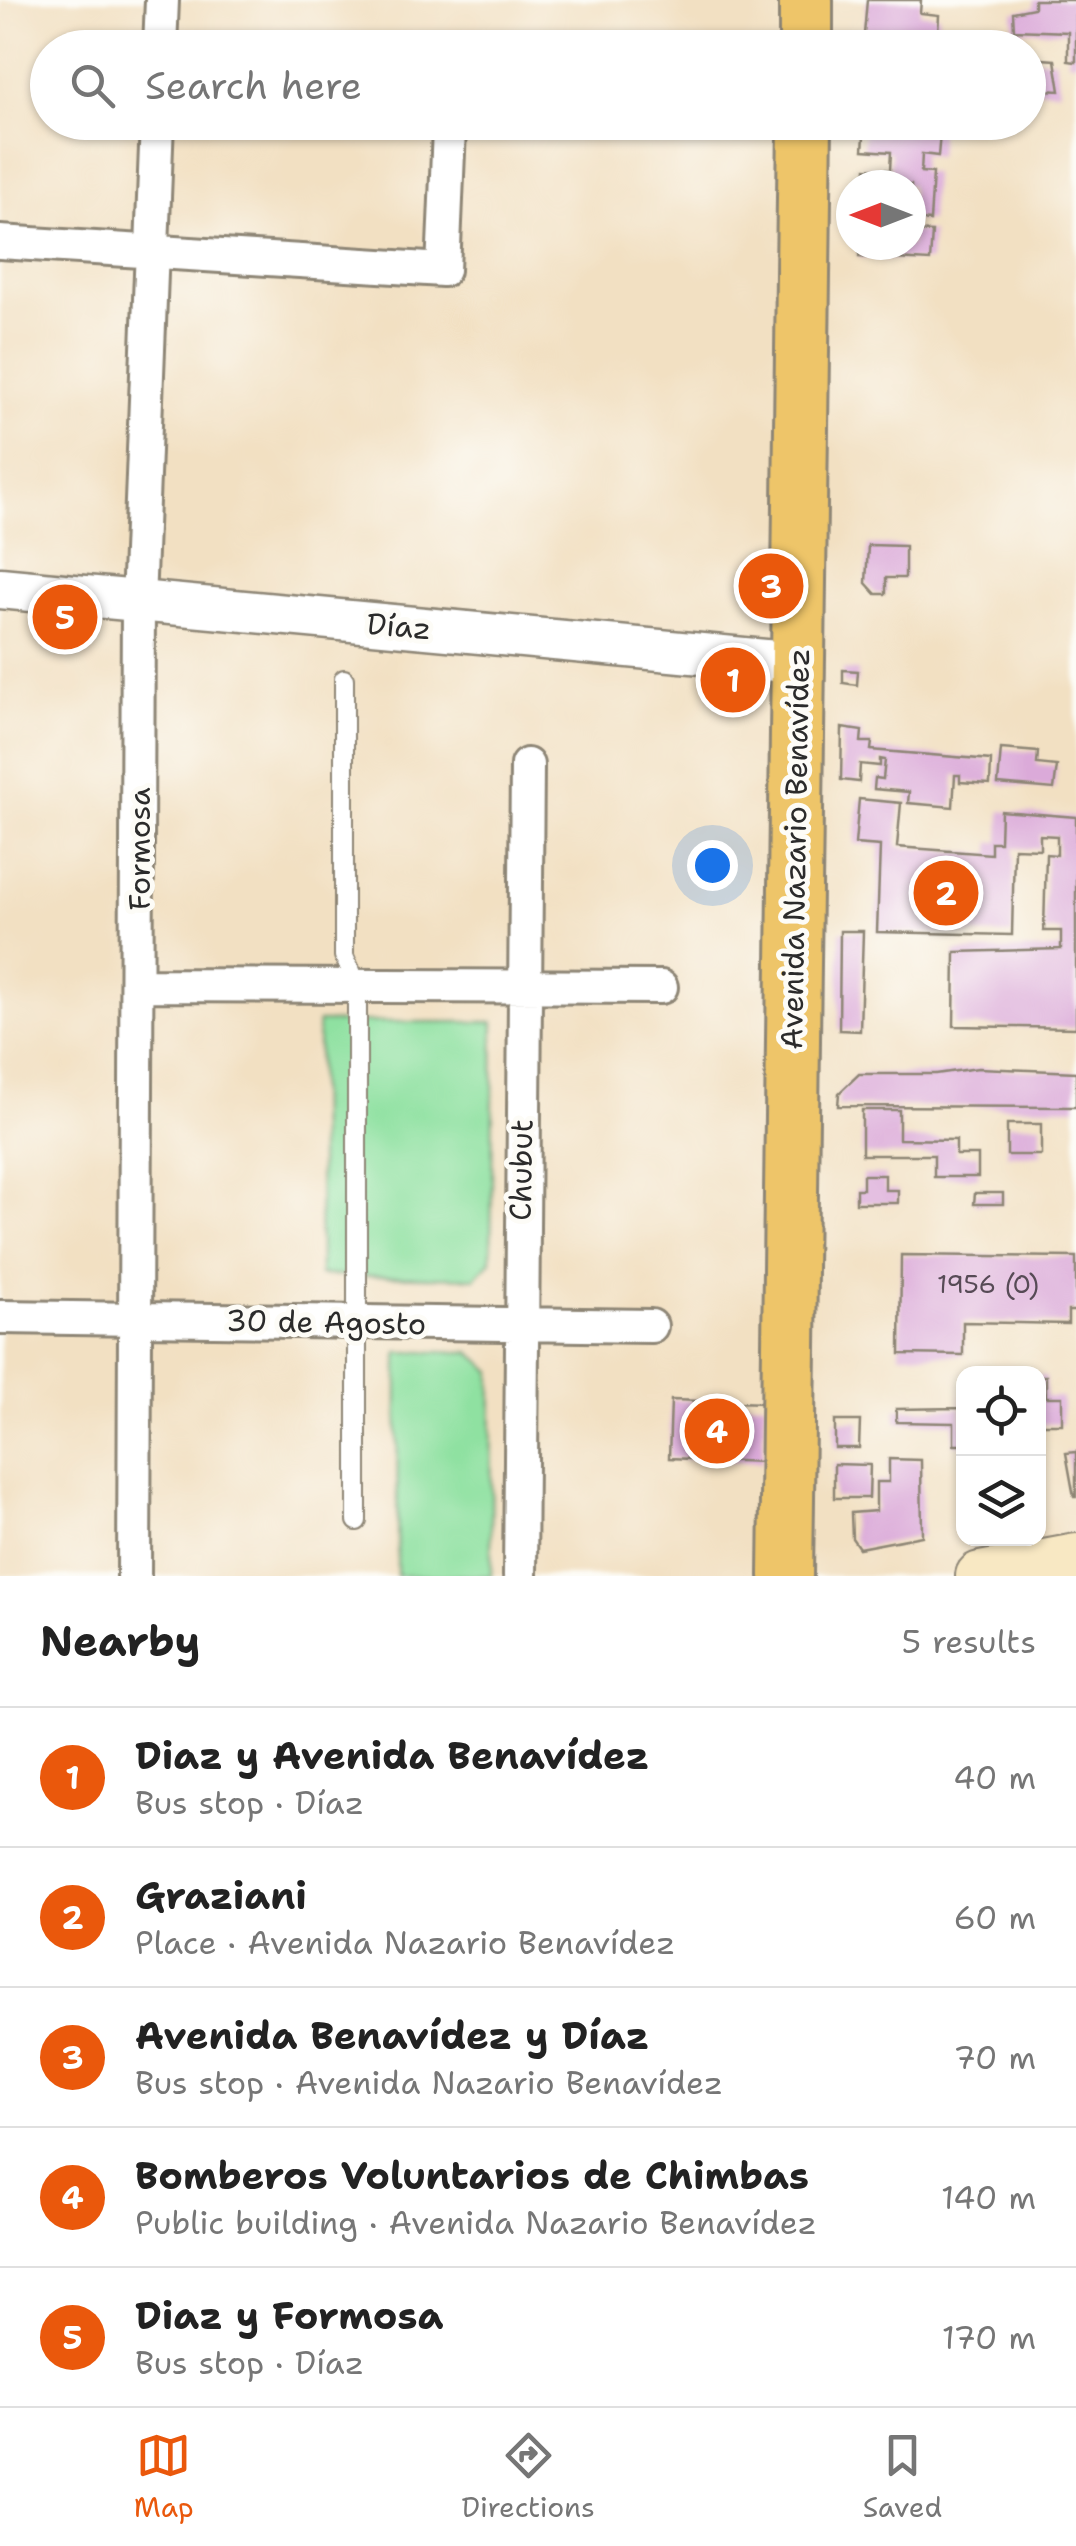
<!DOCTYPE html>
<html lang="en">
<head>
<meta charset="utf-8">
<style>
  body { margin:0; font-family:"Shantell Sans",sans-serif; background:#f6f6f6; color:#222 }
  .controls { position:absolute; right:30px; bottom:30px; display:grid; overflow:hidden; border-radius:20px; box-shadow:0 2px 8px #0004 }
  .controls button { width:90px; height:90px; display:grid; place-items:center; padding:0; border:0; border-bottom:2px solid #e0e0e0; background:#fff; color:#222; font:50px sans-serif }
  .compass { position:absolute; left:836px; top:170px; width:90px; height:90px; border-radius:50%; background:#fff; box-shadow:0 2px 8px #0004; rotate:270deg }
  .you { position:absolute; left:712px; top:865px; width:35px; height:35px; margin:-25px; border:8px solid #fff; border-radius:50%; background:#1a73e8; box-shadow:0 0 0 15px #1a73e833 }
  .badge { display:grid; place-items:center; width:65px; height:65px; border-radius:50%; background:#ea580c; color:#fff; font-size:32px; font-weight:700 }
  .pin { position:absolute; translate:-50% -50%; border:5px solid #fff; box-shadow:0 2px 10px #0006 }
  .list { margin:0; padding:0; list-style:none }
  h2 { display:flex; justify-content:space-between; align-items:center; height:130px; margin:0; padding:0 40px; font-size:42px }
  h2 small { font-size:32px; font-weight:400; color:#767676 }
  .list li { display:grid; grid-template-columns:65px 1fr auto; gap:30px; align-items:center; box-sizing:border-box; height:140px; padding:0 40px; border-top:2px solid #e0e0e0 }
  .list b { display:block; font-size:38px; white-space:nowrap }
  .list p { margin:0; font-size:32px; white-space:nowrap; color:#767676 }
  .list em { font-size:32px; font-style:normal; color:#767676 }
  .icon { flex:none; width:55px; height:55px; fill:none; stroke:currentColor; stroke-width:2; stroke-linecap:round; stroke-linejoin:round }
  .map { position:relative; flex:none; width:1076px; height:1576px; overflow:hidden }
  .search { position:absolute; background:#fff; box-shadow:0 2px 8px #0004; left:30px; right:30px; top:30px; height:110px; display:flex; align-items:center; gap:25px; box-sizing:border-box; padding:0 35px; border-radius:55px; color:#767676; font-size:38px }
  .sheet { height:830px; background:#fff }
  nav { display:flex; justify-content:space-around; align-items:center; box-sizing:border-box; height:140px; border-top:2px solid #e0e0e0; background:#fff; font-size:28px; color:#767676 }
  nav a { display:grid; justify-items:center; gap:5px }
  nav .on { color:#ea580c }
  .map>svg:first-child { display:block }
  .green { fill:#8fe1a1; stroke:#5d8666; stroke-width:2.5 }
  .building { fill:#dbaad9 }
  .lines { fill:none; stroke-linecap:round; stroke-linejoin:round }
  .service-casing { stroke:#8e8676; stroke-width:22 }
  .minor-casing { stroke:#8e8676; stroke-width:38 }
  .tertiary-casing { stroke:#8e8676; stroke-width:45 }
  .secondary-casing { stroke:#8e8676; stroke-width:52 }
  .primary-casing { stroke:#8e8676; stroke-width:58 }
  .service { stroke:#fff; stroke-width:18 }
  .minor { stroke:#fff; stroke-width:32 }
  .tertiary { stroke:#fff; stroke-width:40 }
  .secondary { stroke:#f8e8c3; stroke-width:48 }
  .primary { stroke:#eec569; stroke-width:52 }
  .labels { text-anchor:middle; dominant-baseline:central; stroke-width:10; stroke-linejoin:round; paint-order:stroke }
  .number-label { font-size:25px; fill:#574b56 }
  .street-label { font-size:30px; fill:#2b2b2b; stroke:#fdfcf7 }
</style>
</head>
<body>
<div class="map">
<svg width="1076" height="1576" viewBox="0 0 1076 1576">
  <rect width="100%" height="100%" fill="#fdfcf7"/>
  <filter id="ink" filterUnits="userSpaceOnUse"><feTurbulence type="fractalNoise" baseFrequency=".01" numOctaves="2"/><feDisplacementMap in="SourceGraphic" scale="20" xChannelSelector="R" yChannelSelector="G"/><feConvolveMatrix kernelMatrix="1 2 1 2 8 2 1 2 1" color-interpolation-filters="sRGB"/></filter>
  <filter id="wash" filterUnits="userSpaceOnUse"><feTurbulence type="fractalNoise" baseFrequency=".0048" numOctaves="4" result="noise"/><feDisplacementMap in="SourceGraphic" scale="40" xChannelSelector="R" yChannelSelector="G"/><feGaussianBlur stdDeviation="2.25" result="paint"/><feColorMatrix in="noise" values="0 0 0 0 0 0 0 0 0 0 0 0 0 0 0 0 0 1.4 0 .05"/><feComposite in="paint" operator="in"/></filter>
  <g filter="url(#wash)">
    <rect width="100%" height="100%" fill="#f2e0c2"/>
    <path class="green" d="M 318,1022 L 494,1022 L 491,1261 L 475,1278 L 320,1275 Z
      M 398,1352 L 470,1352 L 492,1371 L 491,1576 L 397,1576 Z"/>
    <g id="blocks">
      <path class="building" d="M 867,0 L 921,0 L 920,13 L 939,15 L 938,33 L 1014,33 L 1014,48 L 863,46 Z
        M 1034,0 L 1076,0 L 1076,62 L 1068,61 L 1068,32 L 1014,30 L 1013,12 L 1034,8 Z
        M 1028,58 L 1055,60 L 1060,91 L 1028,89 Z
        M 865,122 L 941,122 L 938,156 L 922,154 L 921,172 L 933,173 L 930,221 L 911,219 L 911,185 L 865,185 L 866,168 L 890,170 L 891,152 L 863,150 Z
        M 911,231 L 932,232 L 930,261 L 859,257 L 860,245 L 911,245 Z
        M 868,545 L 905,546 L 905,578 L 886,578 L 886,594 L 876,594 L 866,583 Z
        M 843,670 L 858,671 L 857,685 L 843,683 Z
        M 842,728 L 862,731 L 861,742 L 872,742 L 871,750 L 991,760 L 990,784 L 960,782 L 960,775 L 955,775 L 953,807 L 908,803 L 909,792 L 874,789 L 875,778 L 883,779 L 885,760 L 880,759 L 880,766 L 860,764 L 859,782 L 841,780 Z
        M 1001,749 L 1038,752 L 1037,764 L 1057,766 L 1054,789 L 998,784 Z
        M 859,799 L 901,803 L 897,847 L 991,854 L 991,842 L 1000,842 L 1001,811 L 1076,817 L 1076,1028 L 954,1026 L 955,952 L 1061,949 L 1061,931 L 1044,931 L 1046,854 L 1057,855 L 1057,836 L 1040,835 L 1040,849 L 1014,848 L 1012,935 L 877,932 L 880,846 L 855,844 Z
        M 840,931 L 863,931 L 860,1031 L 839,1030 Z
        M 978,1068 L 1076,1072 L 1076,1107 L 838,1106 L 839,1093 L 859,1074 L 936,1074 Z
        M 862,1110 L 899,1110 L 899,1139 L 956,1140 L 956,1155 L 978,1155 L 978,1177 L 934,1177 L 934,1155 L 862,1155 Z
        M 1007,1124 L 1041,1124 L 1041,1155 L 1007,1155 Z
        M 863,1175 L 885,1175 L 885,1190 L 898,1190 L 898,1203 L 856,1203 L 856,1189 L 863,1189 Z
        M 975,1193 L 1003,1193 L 1003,1204 L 974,1204 Z
        M 901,1255 L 1076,1257 L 1076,1311 L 1068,1311 L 1068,1324 L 963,1322 L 963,1355 L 900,1354 Z
        M 1038,1376 L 1046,1376 L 1046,1397 L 1062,1397 L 1062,1424 L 1038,1424 Z
        M 960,1389 L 964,1445 L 954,1445 L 954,1423 L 896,1422 L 896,1409 L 960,1408 Z
        M 671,1400 L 765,1403 L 762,1462 L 669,1458 Z
        M 835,1421 L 860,1421 L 859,1448 L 835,1448 Z
        M 1076,1452 L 1076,1497 L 1074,1497 L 1066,1453 Z
        M 889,1459 L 921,1460 L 922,1536 L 859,1548 L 852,1538 L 851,1513 L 876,1511 L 876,1482 L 889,1482 Z
        M 834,1464 L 870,1465 L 869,1498 L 834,1498 Z"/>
    </g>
  </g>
  <g filter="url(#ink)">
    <use href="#blocks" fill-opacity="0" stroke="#8e8676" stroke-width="2.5"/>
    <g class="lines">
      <defs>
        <path id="service" d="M 344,679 L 344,956 L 357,986 L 357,1521"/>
        <path id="minor" d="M 160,48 L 162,0
          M 0,242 L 443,270 L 449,129
          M 139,985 L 661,987
          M 0,1317 L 651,1326
          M 134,1576 L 138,602 L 157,122
          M 520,1576 L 527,765"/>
        <path id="tertiary" d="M 0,588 L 798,663"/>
        <path id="secondary" d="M 980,1576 L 1076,1558"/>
        <path id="primary" d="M 806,48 L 806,0
          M 786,1576 L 805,122"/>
      </defs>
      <use href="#service" class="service-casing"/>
      <use href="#minor" class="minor-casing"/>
      <use href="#tertiary" class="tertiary-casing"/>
      <use href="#secondary" class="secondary-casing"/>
      <use href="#primary" class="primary-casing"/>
      <use href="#service" class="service"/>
      <use href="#minor" class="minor"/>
      <use href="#tertiary" class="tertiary"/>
      <use href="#secondary" class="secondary"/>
      <use href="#primary" class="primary"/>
    </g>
  </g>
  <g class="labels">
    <g class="number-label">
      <text x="988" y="1284">1956 (O)</text>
    </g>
    <g class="street-label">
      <text transform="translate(399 626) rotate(5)">Díaz</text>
      <text transform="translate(139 849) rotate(-90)">Formosa</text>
      <text transform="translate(795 849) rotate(-89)">Avenida Nazario Benavídez</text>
      <text transform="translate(521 1170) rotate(-89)">Chubut</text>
      <text transform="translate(326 1322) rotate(1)">30 de Agosto</text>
    </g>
  </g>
</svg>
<div class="controls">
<button><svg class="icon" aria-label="locate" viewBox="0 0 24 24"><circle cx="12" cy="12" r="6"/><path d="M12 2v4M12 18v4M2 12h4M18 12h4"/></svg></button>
<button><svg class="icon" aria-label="layers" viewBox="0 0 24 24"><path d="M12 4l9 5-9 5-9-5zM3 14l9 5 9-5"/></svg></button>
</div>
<svg class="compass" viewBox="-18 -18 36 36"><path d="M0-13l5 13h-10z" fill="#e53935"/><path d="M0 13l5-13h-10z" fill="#767676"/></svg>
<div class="you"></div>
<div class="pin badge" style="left:733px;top:680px">1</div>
<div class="pin badge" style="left:946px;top:893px">2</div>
<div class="pin badge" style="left:771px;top:586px">3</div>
<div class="pin badge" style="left:717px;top:1431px">4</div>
<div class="pin badge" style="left:65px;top:617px">5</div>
<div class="search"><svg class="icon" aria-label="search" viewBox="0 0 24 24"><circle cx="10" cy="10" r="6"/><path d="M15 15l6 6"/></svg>Search here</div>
</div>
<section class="sheet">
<h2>Nearby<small>5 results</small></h2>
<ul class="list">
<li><span class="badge">1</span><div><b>Diaz y Avenida Benavídez</b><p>Bus stop · Díaz</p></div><em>40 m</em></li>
<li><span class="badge">2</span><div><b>Graziani</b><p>Place · Avenida Nazario Benavídez</p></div><em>60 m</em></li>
<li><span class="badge">3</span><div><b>Avenida Benavídez y Díaz</b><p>Bus stop · Avenida Nazario Benavídez</p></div><em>70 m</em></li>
<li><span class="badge">4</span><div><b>Bomberos Voluntarios de Chimbas</b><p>Public building · Avenida Nazario Benavídez</p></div><em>140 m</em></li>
<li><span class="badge">5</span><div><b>Diaz y Formosa</b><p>Bus stop · Díaz</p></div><em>170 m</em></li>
</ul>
</section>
<nav>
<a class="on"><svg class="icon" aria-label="map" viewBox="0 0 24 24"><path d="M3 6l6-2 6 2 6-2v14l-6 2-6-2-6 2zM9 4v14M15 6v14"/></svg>Map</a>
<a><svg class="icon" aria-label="directions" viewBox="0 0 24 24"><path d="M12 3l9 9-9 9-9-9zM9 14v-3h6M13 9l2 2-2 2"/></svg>Directions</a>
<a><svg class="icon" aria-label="saved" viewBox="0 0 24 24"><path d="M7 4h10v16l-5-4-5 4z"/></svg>Saved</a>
</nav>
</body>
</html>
